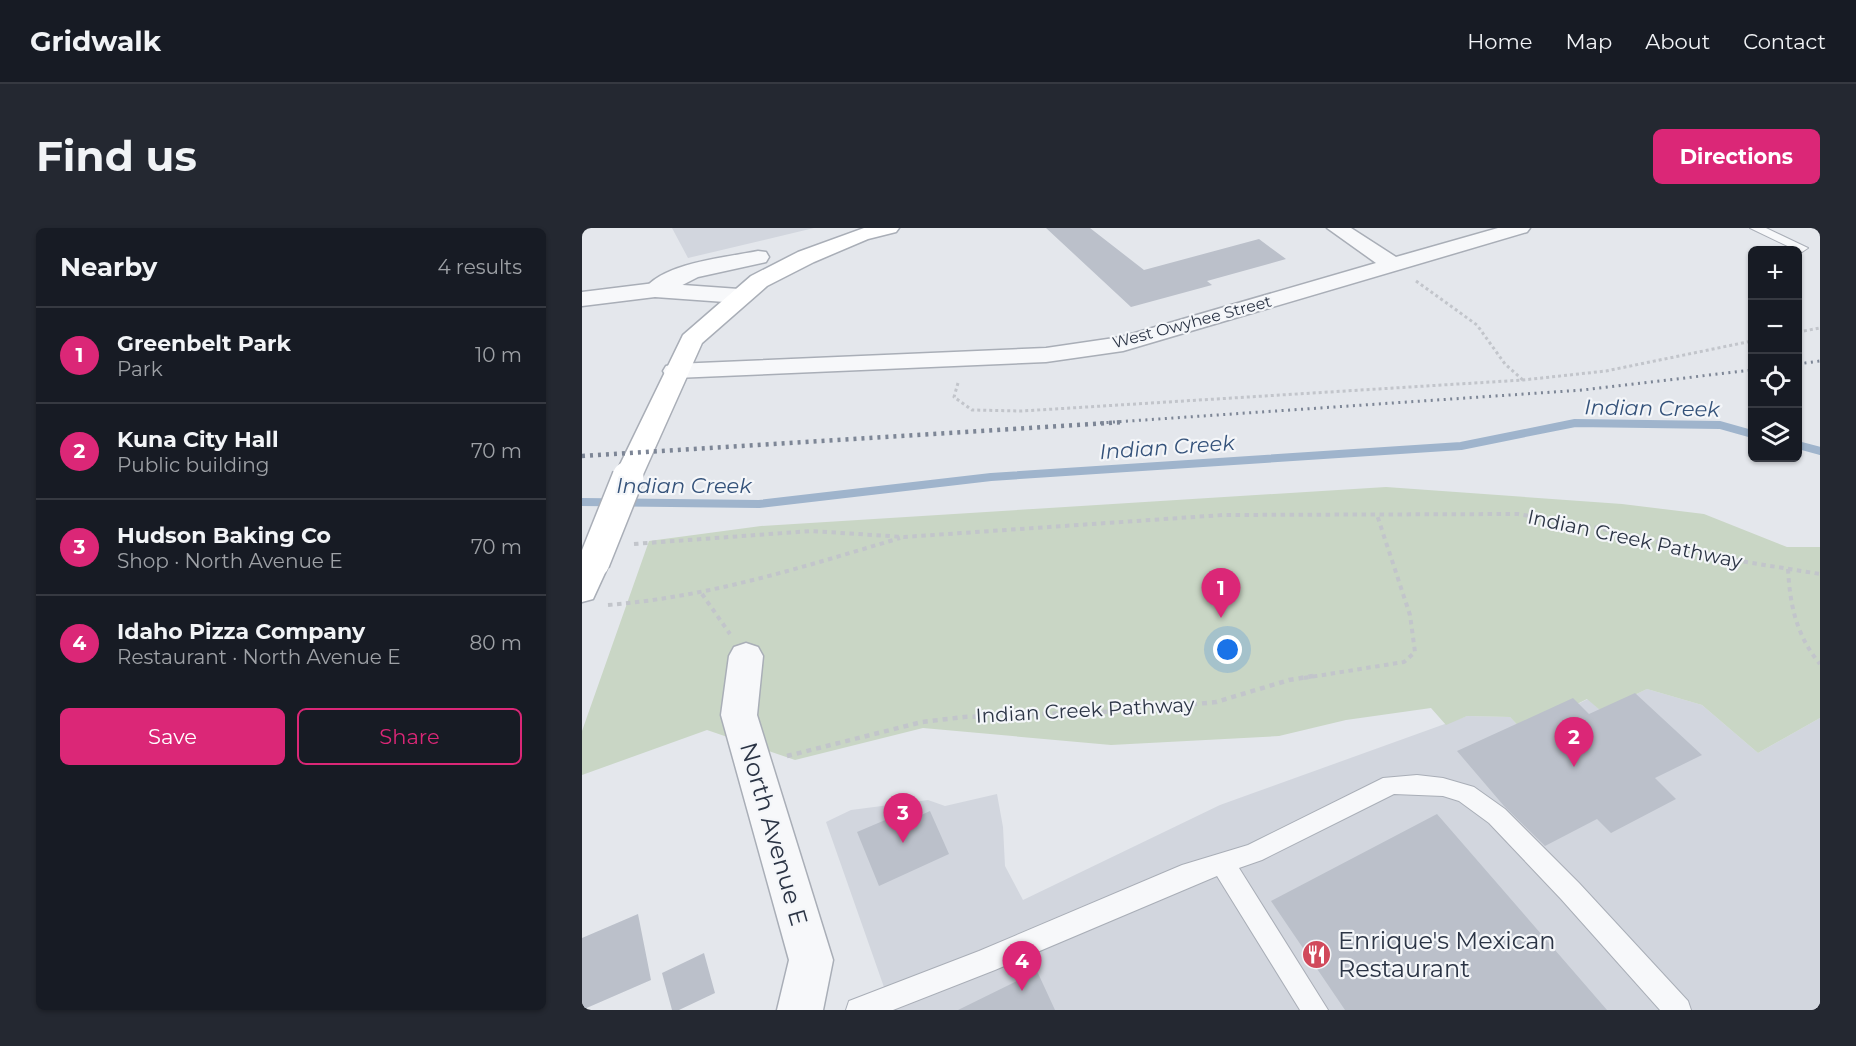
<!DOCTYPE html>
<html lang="en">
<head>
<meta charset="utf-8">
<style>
  body { margin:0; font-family:Montserrat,sans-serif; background:#242831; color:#f1f3f6 }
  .controls { position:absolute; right:18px; top:18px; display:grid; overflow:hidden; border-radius:9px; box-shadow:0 2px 4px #0004 }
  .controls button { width:54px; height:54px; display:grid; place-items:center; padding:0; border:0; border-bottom:2px solid #363941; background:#171b24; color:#f1f3f6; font:30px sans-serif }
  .you { position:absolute; left:646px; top:422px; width:21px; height:21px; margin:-15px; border:4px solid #fff; border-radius:50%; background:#1a73e8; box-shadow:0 0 0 9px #1a73e833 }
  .badge { display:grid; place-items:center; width:39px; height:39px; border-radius:50%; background:#db2777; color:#fff; font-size:20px; font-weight:700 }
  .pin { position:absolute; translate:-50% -50px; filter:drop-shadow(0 2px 3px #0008) }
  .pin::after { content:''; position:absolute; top:32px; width:21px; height:18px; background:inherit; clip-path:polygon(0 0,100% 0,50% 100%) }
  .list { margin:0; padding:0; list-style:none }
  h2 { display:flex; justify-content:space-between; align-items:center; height:78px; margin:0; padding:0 24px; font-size:26px }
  h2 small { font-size:20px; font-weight:400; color:#9ea1a6 }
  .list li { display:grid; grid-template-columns:39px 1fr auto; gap:18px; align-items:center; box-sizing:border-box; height:96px; padding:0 24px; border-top:2px solid #363941 }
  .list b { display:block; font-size:22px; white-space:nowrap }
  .list p { margin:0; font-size:20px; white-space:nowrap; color:#9ea1a6 }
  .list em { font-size:20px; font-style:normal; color:#9ea1a6 }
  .actions { display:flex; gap:12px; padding:18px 24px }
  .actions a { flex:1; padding:14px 0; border:2px solid #db2777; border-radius:9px; text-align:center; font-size:21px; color:#db2777 }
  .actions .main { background:#db2777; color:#fff }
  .icon { flex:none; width:33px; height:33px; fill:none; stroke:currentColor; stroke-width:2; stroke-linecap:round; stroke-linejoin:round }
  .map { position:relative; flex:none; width:1238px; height:782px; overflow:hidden; border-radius:9px }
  header { display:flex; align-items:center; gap:36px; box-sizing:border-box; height:84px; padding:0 30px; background:#171b24; border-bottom:2px solid #363941 }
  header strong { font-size:28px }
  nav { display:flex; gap:33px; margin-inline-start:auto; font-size:21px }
  .intro { display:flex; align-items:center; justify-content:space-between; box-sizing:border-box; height:144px; padding:0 36px }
  h1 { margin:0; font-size:42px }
  .button { padding:15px 27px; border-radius:9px; background:#db2777; color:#fff; font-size:21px; font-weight:700 }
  main { display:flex; gap:36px; padding:0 36px }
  aside { flex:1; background:#171b24; border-radius:9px; box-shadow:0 2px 4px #0004 }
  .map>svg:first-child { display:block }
  .built { fill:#d2d6de }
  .green { fill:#c9d6c5 }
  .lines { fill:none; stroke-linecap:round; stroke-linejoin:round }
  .stream-far1 { stroke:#9fb4cc; stroke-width:6 }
  .stream { stroke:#9fb4cc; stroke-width:8 }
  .building { fill:#bbc0ca }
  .service-casing { stroke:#a9aeb7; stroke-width:2 }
  .minor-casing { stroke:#a9aeb7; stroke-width:3 }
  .tertiary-casing { stroke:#a9aeb7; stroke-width:3 }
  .secondary-casing { stroke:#a9aeb7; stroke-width:3 }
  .path-far2 { stroke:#c2c5cb; stroke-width:3; stroke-dasharray:3 3; stroke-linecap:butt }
  .path-far1 { stroke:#c2c5cb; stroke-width:4; stroke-dasharray:4.5 4.5; stroke-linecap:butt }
  .path { stroke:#c2c5cb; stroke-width:4.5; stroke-dasharray:5 5; stroke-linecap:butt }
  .service { fill:#f7f8fa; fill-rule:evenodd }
  .minor { fill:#f7f8fa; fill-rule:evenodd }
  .tertiary { fill:#f7f8fa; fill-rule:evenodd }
  .secondary { fill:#fff; fill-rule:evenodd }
  .rail-far1 { stroke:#7d8696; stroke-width:3; stroke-dasharray:2 4.5; stroke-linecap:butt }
  .rail { stroke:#7d8696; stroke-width:4.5; stroke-dasharray:3 5; stroke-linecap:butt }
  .secondary-bridge-casing { stroke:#a9aeb7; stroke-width:34; stroke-linecap:butt }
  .secondary-bridge { stroke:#fff; stroke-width:31 }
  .labels { text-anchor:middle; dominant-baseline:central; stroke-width:4.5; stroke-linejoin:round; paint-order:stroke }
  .far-street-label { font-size:16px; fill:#2b3445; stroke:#f4f6f9 }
  .street-label { font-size:20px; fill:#2b3445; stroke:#f4f6f9 }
  .water-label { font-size:21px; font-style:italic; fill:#34527a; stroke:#f4f6f9 }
  .near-street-label { font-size:24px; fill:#2b3445; stroke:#f4f6f9 }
  .near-poi-label { font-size:24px; fill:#2b3445; stroke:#f4f6f9; text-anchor:start }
</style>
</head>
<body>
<header>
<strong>Gridwalk</strong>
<nav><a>Home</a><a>Map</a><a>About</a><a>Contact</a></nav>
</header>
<div class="intro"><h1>Find us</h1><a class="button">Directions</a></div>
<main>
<aside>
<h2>Nearby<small>4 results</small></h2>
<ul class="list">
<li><span class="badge">1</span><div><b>Greenbelt Park</b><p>Park</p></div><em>10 m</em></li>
<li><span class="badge">2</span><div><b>Kuna City Hall</b><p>Public building</p></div><em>70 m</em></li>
<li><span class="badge">3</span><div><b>Hudson Baking Co</b><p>Shop · North Avenue E</p></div><em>70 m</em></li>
<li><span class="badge">4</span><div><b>Idaho Pizza Company</b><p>Restaurant · North Avenue E</p></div><em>80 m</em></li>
</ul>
<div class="actions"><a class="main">Save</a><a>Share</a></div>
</aside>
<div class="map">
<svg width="1238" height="782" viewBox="0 0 1238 782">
  <rect width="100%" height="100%" fill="#e4e7ec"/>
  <path class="built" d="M 90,0 L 232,0 L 106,30 Z
    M 1065,461 L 1120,477 L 1176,525 L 1238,490 L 1238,782 L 310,782 L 244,594 L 269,582 L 346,572 L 363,578 L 415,566 L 421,599 L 423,638 L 441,672 L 638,577 L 885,488 L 928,489 L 941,503 L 1006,471 L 1019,483 Z"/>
  <path class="green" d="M 804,259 L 1040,276 L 1122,286 L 1205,319 L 1238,319 L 1238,490 L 1176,525 L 1120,477 L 1065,461 L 1019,483 L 1005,471 L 941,503 L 928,489 L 885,488 L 864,497 L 849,480 L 764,492 L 697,508 L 529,517 L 341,500 L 213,532 L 125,502 L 0,547 L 0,503 L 67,313 L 179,298 Z"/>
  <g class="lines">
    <path class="stream-far1" d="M 992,195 L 1006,195"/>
    <path class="stream" d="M 1216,217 L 1238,223
      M 0,274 L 177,276 L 409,249 L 879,218 L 993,195 L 1138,197 L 1170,206"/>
  </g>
  <path class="building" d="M 464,0 L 508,0 L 562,42 L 677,11 L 704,31 L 625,53 L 630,57 L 549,79 Z
    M 1053,465 L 1120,527 L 1073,550 L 1094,571 L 1029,605 L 1015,591 L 963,618 L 922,578 L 875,523 L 991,470 L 1007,486 Z
    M 348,583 L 367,626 L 297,658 L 275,604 L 322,584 L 326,593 Z
    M 855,586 L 1025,782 L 763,782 L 689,673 Z
    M 56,686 L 69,752 L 0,782 L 0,710 Z
    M 122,725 L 133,765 L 97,782 L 90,782 L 80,745 Z
    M 455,743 L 473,782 L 376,782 Z"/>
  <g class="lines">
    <defs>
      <path id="service" d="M 1168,0 L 1184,0 L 1226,20 L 1220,24 L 1216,23 Z
        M 835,547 L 861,550 L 892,559 L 923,581 L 997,655 L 1106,773 L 1109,782 L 1078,782 L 979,671 L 907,595 L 877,573 L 861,568 L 812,566 L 680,632 L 657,640 L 746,782 L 718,782 L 635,648 L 413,742 L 311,782 L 264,782 L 267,773 L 397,723 L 600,637 L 666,617 L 801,550 Z"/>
      <path id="minor" d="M 745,0 L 769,0 L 814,29 L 916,0 L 948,0 L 945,4 L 541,123 L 464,134 L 93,150 L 84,148 L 81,143 L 84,138 L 93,136 L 464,120 L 539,109 L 794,35 Z
        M 176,23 L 184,24 L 187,29 L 184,34 L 116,49 L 81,67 L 65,67 L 62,62 C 80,35 146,29 176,23 Z
        M 164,415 L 176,419 L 181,428 L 175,487 L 251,732 L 241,782 L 195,782 L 207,732 L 139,487 L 147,428 L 152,419 Z"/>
      <path id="tertiary" d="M 73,55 L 157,61 L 165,63 L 168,68 L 165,73 L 157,75 L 73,69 L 0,78 L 0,64 Z"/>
      <path id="secondary" d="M 282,0 L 317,0 L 314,4 L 286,11 L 232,34 L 185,58 L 120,115 L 60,249 L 56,255 L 46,258 L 36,255 L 32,249 L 101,107 L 169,48 L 216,24 Z
        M 12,324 L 23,327 L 28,334 L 11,371 L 0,374 L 0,328 Z"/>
    </defs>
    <use href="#service" class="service-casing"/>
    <use href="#minor" class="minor-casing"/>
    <use href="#tertiary" class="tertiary-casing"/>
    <use href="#secondary" class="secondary-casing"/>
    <path class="path-far2" d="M 834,53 L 895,97 L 923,136 L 941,152
      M 1216,104 L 1238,100
      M 376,155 L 372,169 L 390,182 L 440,183 L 941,152 L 1024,143 L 1170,113"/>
    <path class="path-far1" d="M 52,316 L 229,303 L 322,309 L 641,287 L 936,286 L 1007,298 L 1158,333 L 1238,346
      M 1206,341 C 1208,377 1214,407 1238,436
      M 120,366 L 148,406
      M 26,377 C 127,369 221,339 318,310
      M 722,450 L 822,434 L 833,424 L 828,387 L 795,287"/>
    <path class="path" d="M 205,528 L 340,494 L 382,489 L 543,483 L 634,474 L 707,452 L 731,448"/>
    <use href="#service" class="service"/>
    <use href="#minor" class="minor"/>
    <use href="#tertiary" class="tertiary"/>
    <use href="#secondary" class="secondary"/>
    <path class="rail-far1" d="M 1216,136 L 1238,133
      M 518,195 L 1001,162 L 1170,142"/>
    <path class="rail" d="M 0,228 L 541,194"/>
    <defs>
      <path id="secondary-bridge" d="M 12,334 L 46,249"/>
    </defs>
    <use href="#secondary-bridge" class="secondary-bridge-casing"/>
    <use href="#secondary-bridge" class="secondary-bridge"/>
  </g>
  <defs>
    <symbol id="restaurant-disc" viewBox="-11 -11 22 22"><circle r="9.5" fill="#d1495b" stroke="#f4f6f9"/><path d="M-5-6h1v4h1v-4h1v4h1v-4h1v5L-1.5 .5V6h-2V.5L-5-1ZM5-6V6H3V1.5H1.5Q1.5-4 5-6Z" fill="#fff"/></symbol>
  </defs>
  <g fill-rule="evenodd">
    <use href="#restaurant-disc" x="718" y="710" width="33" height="33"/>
  </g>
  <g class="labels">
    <g class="far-street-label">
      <text transform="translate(610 94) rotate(-15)">West Owyhee Street</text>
    </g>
    <g class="street-label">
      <text transform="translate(1053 311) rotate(12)">Indian Creek Pathway</text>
      <text transform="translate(503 482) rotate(-3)">Indian Creek Pathway</text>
    </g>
    <g class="water-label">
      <text transform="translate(1070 180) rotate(1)">Indian Creek</text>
      <text transform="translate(585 219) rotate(-4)">Indian Creek</text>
      <text x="102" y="257">Indian Creek</text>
    </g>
    <g class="near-street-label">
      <text transform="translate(192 606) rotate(74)">North Avenue E</text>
    </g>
    <g class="near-poi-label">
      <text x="756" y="712">Enrique's Mexican<tspan x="756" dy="28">Restaurant</tspan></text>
    </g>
  </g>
</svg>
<div class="controls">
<button>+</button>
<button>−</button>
<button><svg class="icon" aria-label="locate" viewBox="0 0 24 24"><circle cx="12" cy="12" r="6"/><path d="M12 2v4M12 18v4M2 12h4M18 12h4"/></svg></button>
<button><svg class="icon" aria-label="layers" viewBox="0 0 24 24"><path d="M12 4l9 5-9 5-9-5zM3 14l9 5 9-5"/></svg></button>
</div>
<div class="you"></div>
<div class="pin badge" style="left:639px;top:390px">1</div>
<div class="pin badge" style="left:992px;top:539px">2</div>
<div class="pin badge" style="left:321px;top:615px">3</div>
<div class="pin badge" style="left:440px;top:763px">4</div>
</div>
</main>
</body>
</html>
